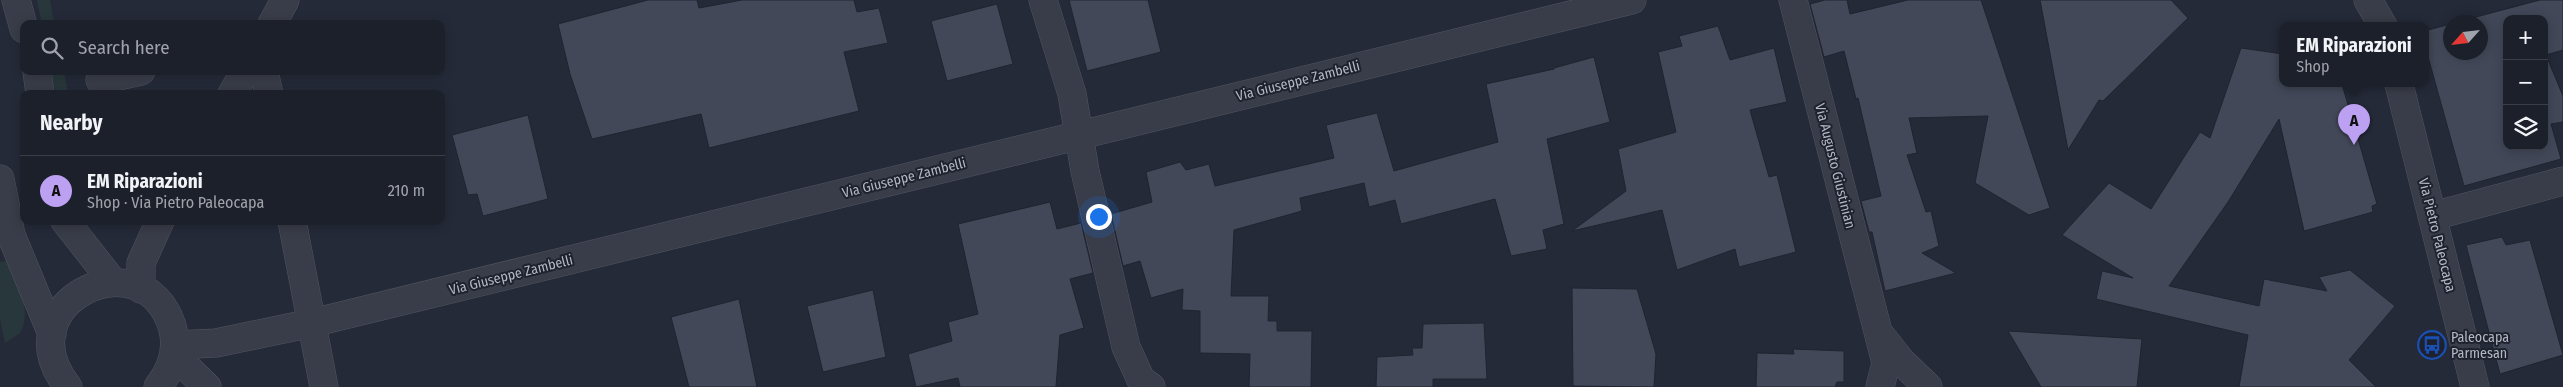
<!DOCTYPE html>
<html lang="en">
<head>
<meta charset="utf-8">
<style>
  body { margin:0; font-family:"Fira Sans Condensed",sans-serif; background:#252833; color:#f1f3f6 }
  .controls { position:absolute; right:15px; top:15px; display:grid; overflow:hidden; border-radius:10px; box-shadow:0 2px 12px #0003 }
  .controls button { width:45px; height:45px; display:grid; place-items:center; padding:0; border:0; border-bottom:1px solid #3a3e47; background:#1c202b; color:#f1f3f6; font:25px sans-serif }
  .compass { position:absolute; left:2443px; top:15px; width:45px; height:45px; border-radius:50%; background:#1c202b; box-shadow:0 2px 12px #0003; rotate:243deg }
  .you { position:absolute; left:1098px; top:216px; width:18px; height:18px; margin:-12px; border:4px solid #fff; border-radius:50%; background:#1a73e8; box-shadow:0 0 0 8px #1a73e833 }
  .badge { display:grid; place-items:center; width:32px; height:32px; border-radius:50%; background:#bca0f2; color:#111; font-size:16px; font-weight:700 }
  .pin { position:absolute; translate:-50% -41px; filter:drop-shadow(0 1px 2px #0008) }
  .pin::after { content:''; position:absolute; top:26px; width:18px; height:15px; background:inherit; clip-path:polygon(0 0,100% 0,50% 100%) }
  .popup { position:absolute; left:2279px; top:22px; width:150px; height:65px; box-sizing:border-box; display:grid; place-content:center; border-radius:10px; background:#1c202b; filter:drop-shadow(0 1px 4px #0005); font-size:16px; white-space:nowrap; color:#a0a3a9 }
  .popup b { font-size:19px; color:#f1f3f6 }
  .popup::after { content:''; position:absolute; left:50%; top:100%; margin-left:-10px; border:10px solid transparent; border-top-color:#1c202b }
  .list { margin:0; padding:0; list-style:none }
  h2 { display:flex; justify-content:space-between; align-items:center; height:65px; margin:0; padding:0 20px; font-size:21px }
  h2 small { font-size:16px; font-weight:400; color:#a0a3a9 }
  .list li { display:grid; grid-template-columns:32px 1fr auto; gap:15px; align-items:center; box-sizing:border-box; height:70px; padding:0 20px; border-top:1px solid #3a3e47 }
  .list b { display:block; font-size:19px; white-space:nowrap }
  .list p { margin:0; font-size:16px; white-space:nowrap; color:#a0a3a9 }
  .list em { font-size:16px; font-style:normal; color:#a0a3a9 }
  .icon { flex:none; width:28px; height:28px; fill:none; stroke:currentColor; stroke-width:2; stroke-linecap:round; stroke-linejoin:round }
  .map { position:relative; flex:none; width:2563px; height:387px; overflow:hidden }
  .search { position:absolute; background:#1c202b; box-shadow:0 2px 12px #0003; left:20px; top:20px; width:425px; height:55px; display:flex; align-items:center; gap:12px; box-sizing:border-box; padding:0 18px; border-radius:10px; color:#a0a3a9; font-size:19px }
  .panel { position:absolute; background:#1c202b; box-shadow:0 2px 12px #0003; left:20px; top:90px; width:425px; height:135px; border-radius:10px }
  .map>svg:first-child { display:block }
  .green { fill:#28373b }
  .building { fill:#424858; stroke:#202430; fill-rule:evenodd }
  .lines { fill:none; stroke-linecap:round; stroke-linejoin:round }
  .minor-casing { stroke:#515561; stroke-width:29 }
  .tertiary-casing { stroke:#515561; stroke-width:29 }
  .minor { stroke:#393d49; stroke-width:28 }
  .tertiary { stroke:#393d49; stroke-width:28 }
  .labels { text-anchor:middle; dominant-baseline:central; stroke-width:4; stroke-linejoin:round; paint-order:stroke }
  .street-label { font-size:14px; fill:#b4b8c5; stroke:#1e222e }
  .poi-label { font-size:14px; fill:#b4b8c5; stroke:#1e222e; text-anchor:start }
</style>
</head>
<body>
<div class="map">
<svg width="2563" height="387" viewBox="0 0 2563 387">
  <rect width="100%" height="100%" fill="#252a39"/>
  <path class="green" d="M 37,0 L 50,0 L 54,24 L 42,24 Z
    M 51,71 L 64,71 L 68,94 L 56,94 Z
    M 7,261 C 17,282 33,309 20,333 L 5,343 L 0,318 L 0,262 Z"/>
  <path class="building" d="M 648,0 L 697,0 L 699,8 L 742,0 L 854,0 L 857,12 L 879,8 L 888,43 L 844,52 L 859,111 L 709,148 L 701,114 L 592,139 L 570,74 L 558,24 Z
    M 1069,0 L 1148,0 L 1161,52 L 1087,71 Z
    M 1825,0 L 1847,0 L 1850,14 L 1908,0 L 1981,0 L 2050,208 L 2029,215 L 1975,183 L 1988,116 L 1909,118 L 1917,153 L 1907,155 L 1926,212 L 1931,211 L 1939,246 L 1922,253 L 1956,273 L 1885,291 L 1872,232 L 1869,232 L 1861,201 L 1881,196 L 1858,98 L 1856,99 L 1844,51 L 1824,57 L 1810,4 Z
    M 2040,0 L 2171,0 L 2188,18 L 2103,101 L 2099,100 L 2068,150 Z
    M 2540,0 L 2563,0 L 2563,50 L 2546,55 L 2563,96 L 2563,122 L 2551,124 L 2561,159 L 2464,186 L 2425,46 L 2425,31 L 2450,24 L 2450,52 L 2480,52 L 2480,22 L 2457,22 ZM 2507,19 L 2544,19 L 2544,146 L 2507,146 Z
    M 997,4 L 1013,64 L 947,81 L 931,21 Z
    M 1718,26 L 1730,60 L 1774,48 L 1787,102 L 1750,110 L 1769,177 L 1777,175 L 1796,252 L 1739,267 L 1735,249 L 1677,270 L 1662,210 L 1572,231 L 1626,191 L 1618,149 L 1676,132 L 1658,52 L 1682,46 L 1679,36 Z
    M 2241,48 L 2283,54 L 2283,84 L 2342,84 L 2377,204 L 2372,206 L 2373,212 L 2304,231 L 2279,119 L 2228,202 L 2169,286 L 2259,306 L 2264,279 L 2327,291 L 2319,277 L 2350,270 L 2395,306 L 2349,360 L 2376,387 L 2239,387 L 2248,335 L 2096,299 L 2102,271 L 2133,278 L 2062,235 L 2109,183 L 2151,209 L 2200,132 L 2210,138 Z
    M 1594,57 L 1610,122 L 1547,139 L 1564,224 L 1543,230 L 1547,249 L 1511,256 L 1495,199 L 1401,224 L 1395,200 L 1369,207 L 1364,183 L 1300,198 L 1302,211 L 1234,230 L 1231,296 L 1269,296 L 1268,321 L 1277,321 L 1277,331 L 1312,331 L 1311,387 L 1249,387 L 1250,354 L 1200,353 L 1200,311 L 1182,310 L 1183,289 L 1151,298 L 1140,261 L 1123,266 L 1111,214 L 1152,202 L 1146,172 L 1180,162 L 1186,170 L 1209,164 L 1215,186 L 1334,158 L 1326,125 L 1377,113 L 1394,171 L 1498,142 L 1486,84 L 1554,69 L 1554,68 Z
    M 528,115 L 548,199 L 483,216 L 477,194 L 468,195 L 452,135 Z
    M 1050,202 L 1057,229 L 1081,223 L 1093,273 L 1070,279 L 1084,328 L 1060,335 L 1056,387 L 960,387 L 958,378 L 916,387 L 908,354 L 952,341 L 948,322 L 978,314 L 958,224 Z
    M 2502,237 L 2506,245 L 2530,240 L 2563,355 L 2500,374 L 2466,245 Z
    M 1572,288 L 1637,289 L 1656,354 L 1654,387 L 1573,386 Z
    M 873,290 L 886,357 L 823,372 L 807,306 Z
    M 739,299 L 757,387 L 689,387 L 671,317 Z
    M 1484,323 L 1487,379 L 1433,379 L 1433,387 L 1376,387 L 1377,357 L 1413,355 L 1412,348 L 1422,348 L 1423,324 Z
    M 2008,331 L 2142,339 L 2137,387 L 2041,387 Z
    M 1793,349 L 1844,351 L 1844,382 L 1837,382 L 1835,387 L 1756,387 L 1757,353 L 1794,354 Z"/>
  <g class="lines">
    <defs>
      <path id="minor" d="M 1043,0 L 1072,94 L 1085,171 L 1126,347 L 1141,380 L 1151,387
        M 1793,0 L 1886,363 L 1880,387
        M 2368,0 L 2383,26
        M 272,24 L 285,0
        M 264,71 L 269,94
        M 100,80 L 141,71
        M 2399,84 L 2475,387
        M 232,94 L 245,71
        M 2433,216 L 2563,181
        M 292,221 L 324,387
        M 141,289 L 141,263 L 160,221
        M 1882,337 L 1901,361 L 1928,387
        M 175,345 L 216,343 L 312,323 L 1632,0"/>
      <path id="tertiary" d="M 16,0 L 24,29
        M 37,71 L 40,94
        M 0,179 L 11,235 L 52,334
        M 65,221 L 113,282
        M 174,355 L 207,387
        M 68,387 C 2,303 143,235 172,326 C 179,349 172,369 158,387"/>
    </defs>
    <use href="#minor" class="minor-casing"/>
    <use href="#tertiary" class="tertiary-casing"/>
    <use href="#minor" class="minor"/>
    <use href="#tertiary" class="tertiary"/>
  </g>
  <defs>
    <symbol id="bus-ring" viewBox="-11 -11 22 22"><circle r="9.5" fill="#1e222e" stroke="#1a4fb4" stroke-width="1.5"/><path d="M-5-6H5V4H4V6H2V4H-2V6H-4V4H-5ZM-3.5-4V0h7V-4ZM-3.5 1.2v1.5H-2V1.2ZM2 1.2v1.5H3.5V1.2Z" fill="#1a4fb4"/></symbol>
  </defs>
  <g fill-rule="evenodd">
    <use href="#bus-ring" x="2416" y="329" width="32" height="32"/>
  </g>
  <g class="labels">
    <g class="street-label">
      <text transform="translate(1298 81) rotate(-14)">Via Giuseppe Zambelli</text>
      <text transform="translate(1835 166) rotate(76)">Via Augusto Giustinian</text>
      <text transform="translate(904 178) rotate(-14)">Via Giuseppe Zambelli</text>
      <text transform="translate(2437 235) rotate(76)">Via Pietro Paleocapa</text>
      <text transform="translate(511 275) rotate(-14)">Via Giuseppe Zambelli</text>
    </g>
    <g class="poi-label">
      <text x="2451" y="337">Paleocapa<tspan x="2451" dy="16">Parmesan</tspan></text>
    </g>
  </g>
</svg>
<div class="controls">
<button>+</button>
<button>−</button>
<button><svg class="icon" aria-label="layers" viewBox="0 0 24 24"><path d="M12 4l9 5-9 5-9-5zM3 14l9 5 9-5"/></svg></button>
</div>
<svg class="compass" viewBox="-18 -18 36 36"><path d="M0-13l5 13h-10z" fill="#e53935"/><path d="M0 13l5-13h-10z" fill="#a0a3a9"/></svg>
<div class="you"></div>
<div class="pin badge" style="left:2354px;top:145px">A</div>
<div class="popup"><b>EM Riparazioni</b>Shop</div>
<div class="search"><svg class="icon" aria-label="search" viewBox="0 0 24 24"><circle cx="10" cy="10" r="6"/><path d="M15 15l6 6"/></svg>Search here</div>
<section class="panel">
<h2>Nearby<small></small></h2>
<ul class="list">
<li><span class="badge">A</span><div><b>EM Riparazioni</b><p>Shop · Via Pietro Paleocapa</p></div><em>210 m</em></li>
</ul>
</section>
</div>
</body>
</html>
